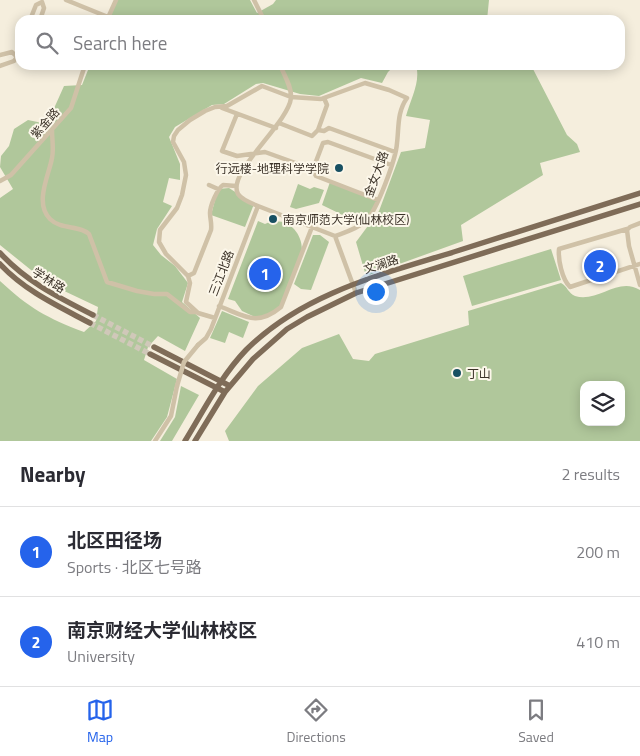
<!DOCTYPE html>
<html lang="en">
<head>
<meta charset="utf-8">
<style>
  body { margin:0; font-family:"Titillium Web","Noto Sans SC",sans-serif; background:#f2f2f3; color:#2b2b33 }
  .controls { position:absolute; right:15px; bottom:15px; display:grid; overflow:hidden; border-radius:10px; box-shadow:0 2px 12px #0003 }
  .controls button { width:45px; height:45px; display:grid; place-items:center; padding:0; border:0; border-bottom:1px solid #e1e1e2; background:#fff; color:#2b2b33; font:25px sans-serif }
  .you { position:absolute; left:375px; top:291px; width:18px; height:18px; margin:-12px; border:4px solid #fff; border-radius:50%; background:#1a73e8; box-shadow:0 0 0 8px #1a73e833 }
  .badge { display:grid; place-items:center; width:32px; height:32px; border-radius:50%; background:#2563eb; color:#fff; font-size:16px; font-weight:700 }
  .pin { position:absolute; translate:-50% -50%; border:2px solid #fff; box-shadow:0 1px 5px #0006 }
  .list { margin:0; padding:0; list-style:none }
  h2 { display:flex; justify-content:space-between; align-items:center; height:65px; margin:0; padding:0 20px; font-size:21px }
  h2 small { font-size:16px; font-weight:400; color:#7c7c81 }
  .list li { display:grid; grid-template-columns:32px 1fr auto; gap:15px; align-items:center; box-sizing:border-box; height:90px; padding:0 20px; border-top:1px solid #e1e1e2 }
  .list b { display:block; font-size:19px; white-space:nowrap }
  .list p { margin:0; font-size:16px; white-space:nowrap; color:#7c7c81 }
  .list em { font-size:16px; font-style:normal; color:#7c7c81 }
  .icon { flex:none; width:28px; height:28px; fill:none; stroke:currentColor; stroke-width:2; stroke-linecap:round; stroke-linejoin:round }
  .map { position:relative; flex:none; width:640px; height:441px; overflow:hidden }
  .search { position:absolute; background:#fff; box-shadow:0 2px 12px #0003; left:15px; right:15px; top:15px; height:55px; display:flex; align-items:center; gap:12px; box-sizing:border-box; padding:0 18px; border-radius:15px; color:#7c7c81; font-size:19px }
  .sheet { height:245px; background:#fff }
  nav { display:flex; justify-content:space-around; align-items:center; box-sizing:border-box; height:70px; border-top:1px solid #e1e1e2; background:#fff; font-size:14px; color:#7c7c81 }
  nav a { display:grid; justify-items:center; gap:2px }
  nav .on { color:#2563eb }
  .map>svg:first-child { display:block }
  .green { fill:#b0c79b; fill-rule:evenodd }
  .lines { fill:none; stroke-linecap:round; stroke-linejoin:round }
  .major-tunnel { stroke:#d0c8b9; stroke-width:5.5; stroke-dasharray:5.5 3; stroke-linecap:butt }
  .minor { stroke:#cfc1a7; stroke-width:4.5 }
  .major { stroke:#7f6c58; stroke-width:5.5 }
  .minor-bridge { stroke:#cfc1a7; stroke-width:4.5 }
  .poi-dot { fill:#185062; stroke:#fcf7ea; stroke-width:2 }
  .labels { text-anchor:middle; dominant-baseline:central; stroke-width:4; stroke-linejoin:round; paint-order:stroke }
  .street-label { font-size:12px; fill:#3b3228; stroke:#fcf7ea }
  .poi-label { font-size:12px; fill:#3b3228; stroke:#fcf7ea; text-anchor:start }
</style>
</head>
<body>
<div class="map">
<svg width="640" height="441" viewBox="0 0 640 441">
  <rect width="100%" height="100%" fill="#f5eedd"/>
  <path class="green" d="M 116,0 L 250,0 L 257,13 L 273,4 L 276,0 L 489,0 L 487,20 L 108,20 Z
    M 90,65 L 395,65 L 388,72 L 382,83 L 361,78 L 319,96 L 300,94 L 263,83 L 256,84 L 224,104 L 212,105 L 175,127 L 169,137 L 180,164 L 180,180 L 169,178 L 163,202 L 172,206 L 157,229 L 153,245 L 161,255 L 175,266 L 188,283 L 182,302 L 200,318 L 185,351 L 158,336 L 148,347 L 144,360 L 177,379 L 167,417 L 151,441 L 0,441 L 0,281 C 29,308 47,318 84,332 L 96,321 L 98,307 L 60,289 L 31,270 L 0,245 L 0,198 L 13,189 L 0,167 L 1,156 L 9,146 L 14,129 L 28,120 L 47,124 L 64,86 L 82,85 Z
    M 410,65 L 489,65 L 533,69 L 567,135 L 577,144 L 580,152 L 540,163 L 543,175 L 461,225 L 463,241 L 366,276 L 356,242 L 379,211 L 401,152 L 425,148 L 430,120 L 406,116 C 410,101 419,85 417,70 Z
    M 330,182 L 378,200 L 372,213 L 361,224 L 322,205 Z
    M 298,184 L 310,189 L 314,187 L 324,190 L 319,203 L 296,209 L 290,207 Z
    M 229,188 L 254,204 L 245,227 L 211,215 L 218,189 Z
    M 258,221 L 265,224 C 284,215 302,230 302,250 L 280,307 L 268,315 L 255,317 L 242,311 L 235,301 L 228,299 Z
    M 313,235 L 320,235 L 329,242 L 311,290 L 301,289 L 294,284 Z
    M 551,249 L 561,280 L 472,306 L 463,276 Z
    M 561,283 C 568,287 568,293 575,296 C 598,303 618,276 640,290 L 640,441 L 229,441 L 225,431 L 258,386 L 302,348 L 339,334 L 353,359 L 369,361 L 375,354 L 469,325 L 468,311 ZM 584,385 L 621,385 L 621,422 L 584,422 Z
    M 222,311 L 249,322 L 243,338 L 229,332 L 225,343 L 210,338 Z
    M 181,386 L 199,395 L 172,441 L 160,441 L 175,417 Z"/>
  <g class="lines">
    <path class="major-tunnel" d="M 93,315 L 154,347
      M 90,323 L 150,354"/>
    <path class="minor" d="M 66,0 L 108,17
      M 254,0 L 264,20
      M 30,20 L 36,5 L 42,2
      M 40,20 L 44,8 L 42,2
      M 107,20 L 116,0
      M 0,55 L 12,52 L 16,56
      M 0,66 L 14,61 L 20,53
      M 222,108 L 276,128
      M 237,114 L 222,151 L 237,156 L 265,152 L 301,165
      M 279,123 L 312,136 L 318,130 L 327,105 L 324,98
      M 52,130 C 52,139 54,150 52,158 C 49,175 34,203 50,219 C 61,230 80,225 89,234 L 107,282 L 137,291 L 154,294 L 167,294 L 190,312 L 196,312
      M 318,130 L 324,131 L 329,128 L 395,152
      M 0,181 L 11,175 L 71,108 L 85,65
      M 209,185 L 218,189
      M 378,200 L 316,176 L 314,172 L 315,164 L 323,143 L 328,142 L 391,165
      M 258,206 L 335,236
      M 640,223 L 630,227 L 627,230 L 629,246 L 640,285
      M 627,229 L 559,249 C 558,260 562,279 570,287 L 640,264
      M 335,236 L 356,293
      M 188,276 L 194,273 L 211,230 C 212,223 210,219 210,213 C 210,206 217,189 223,185 L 236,186
      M 219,306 C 245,316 257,327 281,307 L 312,227
      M 215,318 L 198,313 L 186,302 L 190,283 L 188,276 L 166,254 L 159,242 L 160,230 L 177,208 L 182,195 L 186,175 L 184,162 L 173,142 L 174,136 L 178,130 L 190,120 L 205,111 L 215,107 L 227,106 L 262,86 L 291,97 L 321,99 L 365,83 L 389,90 L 407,98 C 397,112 399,127 397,143 C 396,159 377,210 366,221 C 357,229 346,232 335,236
      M 198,345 L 206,338 L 211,329 L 258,206 C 251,203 242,200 238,194 C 226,173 288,124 291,98 C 292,87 284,75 280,65
      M 155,441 L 171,416 L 177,386"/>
    <path class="major" d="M 0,253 C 28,283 58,297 93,315
      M 0,264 C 25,291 58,306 90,323
      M 154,347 L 230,386
      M 150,354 L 225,392
      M 185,441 C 204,410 221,376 246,350 C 304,292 384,274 460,250 C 520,231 580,212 640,193
      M 195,441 L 225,392 L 253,359 L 287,329 L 307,317 L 356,293 L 640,204"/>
    <path class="minor-bridge" d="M 177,386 L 184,362 L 198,345"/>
  </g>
  <g class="poi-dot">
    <circle cx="339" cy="168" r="5"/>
    <circle cx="273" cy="219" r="5"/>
    <circle cx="457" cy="373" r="5"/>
  </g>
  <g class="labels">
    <g class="street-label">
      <text transform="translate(45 123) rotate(-49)">紫金路</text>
      <text transform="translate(376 174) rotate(-70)">金女大路</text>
      <text transform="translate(381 264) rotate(-18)">文澜路</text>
      <text transform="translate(221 273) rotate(-69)">三江北路</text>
      <text transform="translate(49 280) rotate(32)">学林路</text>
    </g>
    <g class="poi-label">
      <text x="329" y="168" text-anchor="end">行远楼-地理科学学院</text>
      <text x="283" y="219">南京师范大学(仙林校区)</text>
      <text x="467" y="373">丁山</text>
    </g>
  </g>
</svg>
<div class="controls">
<button><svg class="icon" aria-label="layers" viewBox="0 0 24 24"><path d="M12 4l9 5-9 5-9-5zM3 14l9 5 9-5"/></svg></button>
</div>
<div class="you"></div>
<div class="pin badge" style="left:265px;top:274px">1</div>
<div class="pin badge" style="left:600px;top:266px">2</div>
<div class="search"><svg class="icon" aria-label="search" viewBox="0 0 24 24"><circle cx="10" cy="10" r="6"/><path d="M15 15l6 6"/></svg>Search here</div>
</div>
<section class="sheet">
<h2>Nearby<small>2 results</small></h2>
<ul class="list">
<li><span class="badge">1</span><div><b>北区田径场</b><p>Sports · 北区七号路</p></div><em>200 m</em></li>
<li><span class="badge">2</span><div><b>南京财经大学仙林校区</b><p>University</p></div><em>410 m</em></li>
</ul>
</section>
<nav>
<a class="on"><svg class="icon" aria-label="map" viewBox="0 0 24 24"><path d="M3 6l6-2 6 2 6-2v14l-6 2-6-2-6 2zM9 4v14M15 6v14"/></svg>Map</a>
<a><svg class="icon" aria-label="directions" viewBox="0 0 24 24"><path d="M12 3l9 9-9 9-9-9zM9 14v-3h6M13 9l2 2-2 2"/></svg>Directions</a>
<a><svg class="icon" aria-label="saved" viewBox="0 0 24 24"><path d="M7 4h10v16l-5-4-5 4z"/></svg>Saved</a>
</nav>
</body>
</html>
